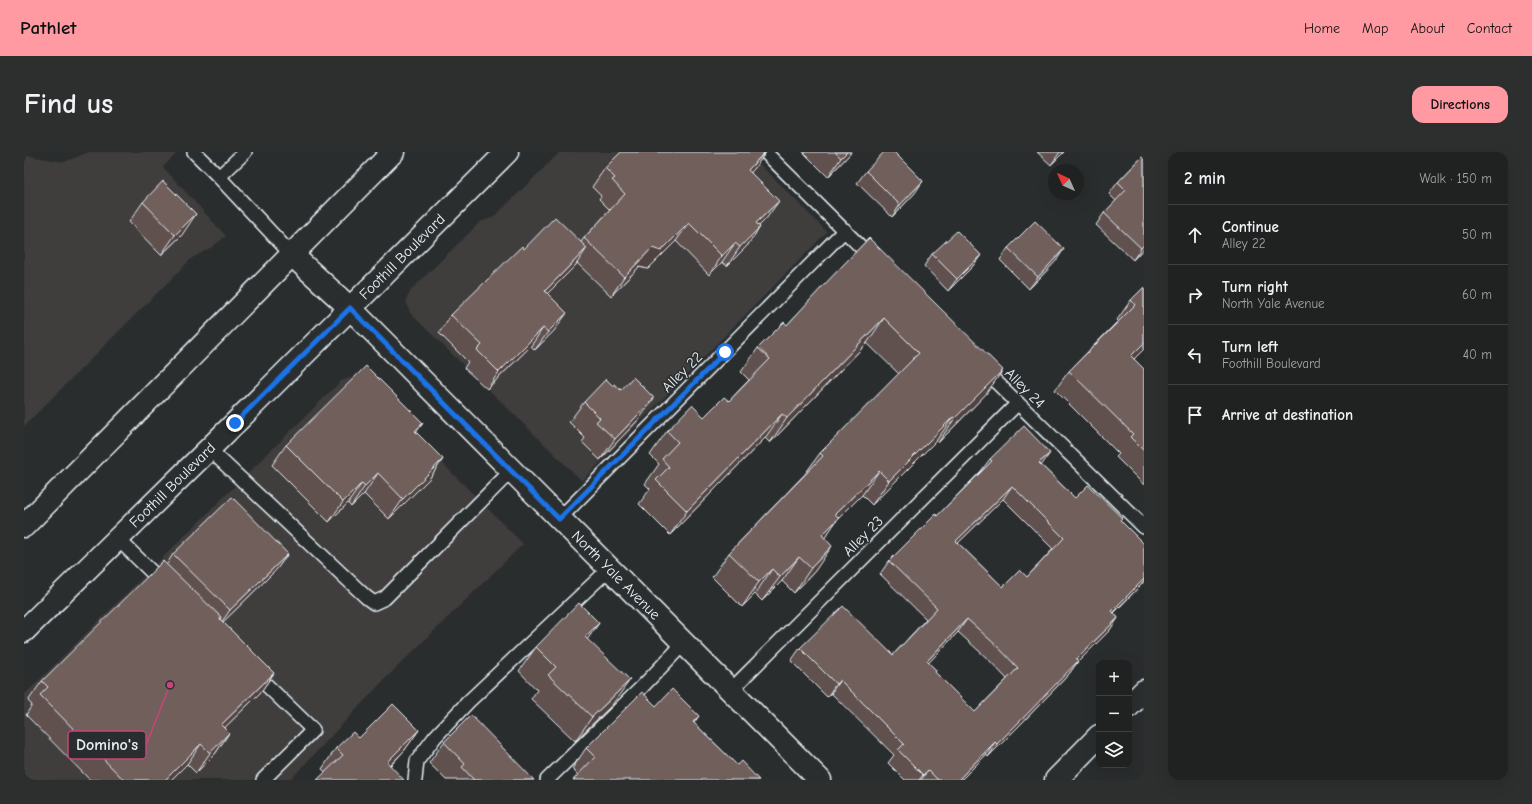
<!DOCTYPE html>
<html lang="en">
<head>
<meta charset="utf-8">
<style>
  body { margin:0; font-family:"Comic Neue",sans-serif; background:#2d2f2f; color:#f1f3f6 }
  .controls { position:absolute; right:12px; bottom:12px; display:grid; overflow:hidden; border-radius:8px; box-shadow:0 4px 16px #0002 }
  .controls button { width:36px; height:36px; display:grid; place-items:center; padding:0; border:0; border-bottom:1px solid #3d3f40; background:#202222; color:#f1f3f6; font:20px sans-serif }
  .compass { position:absolute; left:1024px; top:12px; width:36px; height:36px; border-radius:50%; background:#202222; box-shadow:0 4px 16px #0002; rotate:315deg }
  .stop { position:absolute; width:12px; height:12px; margin:-9px; border:3px solid #1a73e8; border-radius:50%; background:#fff }
  .stop.end { background:#1a73e8; border-color:#fff; box-shadow:0 1px 4px #0008 }
  .list { margin:0; padding:0; list-style:none }
  h2 { display:flex; justify-content:space-between; align-items:center; height:52px; margin:0; padding:0 16px; font-size:17px }
  h2 small { font-size:13px; font-weight:400; color:#a2a4a5 }
  .list li { display:grid; grid-template-columns:26px 1fr auto; gap:12px; align-items:center; box-sizing:border-box; height:60px; padding:0 16px; border-top:1px solid #3d3f40 }
  .list b { display:block; font-size:15px; white-space:nowrap }
  .list p { margin:0; font-size:13px; white-space:nowrap; color:#a2a4a5 }
  .list em { font-size:13px; font-style:normal; color:#a2a4a5 }
  .icon { flex:none; width:22px; height:22px; fill:none; stroke:currentColor; stroke-width:2; stroke-linecap:round; stroke-linejoin:round }
  .map { position:relative; flex:none; width:1120px; height:628px; overflow:hidden; border-radius:12px }
  header { display:flex; align-items:center; gap:24px; box-sizing:border-box; height:56px; padding:0 20px; background:#ff9aa2; color:#111 }
  header strong { font-size:19px }
  nav { display:flex; gap:22px; margin-inline-start:auto; font-size:14px }
  .intro { display:flex; align-items:center; justify-content:space-between; box-sizing:border-box; height:96px; padding:0 24px }
  h1 { margin:0; font-size:28px }
  .button { padding:10px 18px; border-radius:12px; background:#ff9aa2; color:#111; font-size:14px; font-weight:700 }
  main { display:flex; gap:24px; padding:0 24px }
  aside { flex:1; background:#202222; border-radius:12px; box-shadow:0 4px 16px #0002 }
  .map>svg:first-child { display:block }
  .built { fill:#3f3c3c }
  .lines { fill:none; stroke-linecap:round; stroke-linejoin:round }
  .service-casing { stroke:#e8f1f8; stroke-width:16 }
  .minor-casing { stroke:#e8f1f8; stroke-width:25 }
  .primary-casing { stroke:#e8f1f8; stroke-width:25 }
  .service { stroke:#2a2d2e; stroke-width:13 }
  .minor { stroke:#2a2d2e; stroke-width:22 }
  .primary { stroke:#2a2d2e; stroke-width:22 }
  .wall { fill:#61514f; stroke:#e8f1f8; fill-rule:evenodd }
  .shaded-wall { fill:#4f4240; stroke:#e8f1f8 }
  .building { fill:#715e5c; stroke:#e8f1f8; fill-rule:evenodd }
  .route { stroke:#1a73e8; stroke-width:5 }
  .labels { text-anchor:middle; dominant-baseline:central; stroke-width:3; stroke-linejoin:round; paint-order:stroke }
  .street-label { font-size:15px; fill:#e8f1f8; stroke:#2a2d2e }
  .leader { fill:none; stroke:#ca437a; stroke-width:1.5 }
  .callout-dot { fill:#ca437a; stroke:#2a2d2e; stroke-width:1.5 }
  .callout { fill:#2a2d2e; stroke:#ca437a; stroke-width:1.5 }
  .callout-label { font-size:16px; text-anchor:middle; font-weight:bold; fill:#e8f1f8 }
</style>
</head>
<body>
<header>
<strong>Pathlet</strong>
<nav><a>Home</a><a>Map</a><a>About</a><a>Contact</a></nav>
</header>
<div class="intro"><h1>Find us</h1><a class="button">Directions</a></div>
<main>
<div class="map">
<svg width="1120" height="628" viewBox="0 0 1120 628">
  <rect width="100%" height="100%" fill="#2a2d2e"/>
  <filter id="ink" filterUnits="userSpaceOnUse"><feTurbulence type="fractalNoise" baseFrequency=".025" numOctaves="2"/><feDisplacementMap in="SourceGraphic" scale="8" xChannelSelector="R" yChannelSelector="G"/><feConvolveMatrix kernelMatrix="1 2 1 2 8 2 1 2 1" color-interpolation-filters="sRGB"/></filter>
  <g filter="url(#ink)">
    <path class="built" d="M 65,0 L 154,0 L 139,15 L 202,84 L 188,95 L 168,106 L 0,274 L 0,3 L 40,10 Z
      M 536,0 L 724,0 L 803,80 L 558,329 L 386,161 L 382,148 L 388,137 L 456,70 L 470,65 Z
      M 325,226 L 334,227 L 499,392 L 362,526 L 266,628 L 0,628 L 0,543 L 317,229 Z"/>
    <g class="lines">
      <defs>
        <path id="service" d="M 170,0 L 195,25 L 267,102
          M 741,0 L 849,107
          M 195,25 L 221,0
          M 959,217 L 1120,375
          M 185,297 L 342,445 L 350,451 L 361,446 L 487,319
          M 535,367 L 821,78
          M 94,387 L 140,432
          M 229,520 L 289,578 L 239,628
          M 707,538 L 994,251
          M 391,628 L 393,609 L 411,585 L 444,550 L 585,417
          M 523,628 L 617,536 L 660,491"/>
        <g id="minor">
          <path id="s1" d="M 267,102 L 326,156 L 796,628"/>
          <path d="M 1105,554 L 1120,539"/>
          <path d="M 1032,628 L 1075,584"/>
        </g>
        <g id="primary">
          <path d="M 0,374 L 369,0"/>
          <path id="s2" d="M 0,479 L 185,297 L 483,0"/>
        </g>
      </defs>
      <use href="#service" class="service-casing"/>
      <use href="#minor" class="minor-casing"/>
      <use href="#primary" class="primary-casing"/>
      <use href="#service" class="service"/>
      <use href="#minor" class="minor"/>
      <use href="#primary" class="primary"/>
    </g>
    <path class="wall" d="M 742,0 L 730,17 L 727,20 L 742,67 L 735,74 L 736,75 L 723,94 L 703,114 L 698,110 L 685,123 L 652,89 L 624,117 L 615,115 L 587,144 L 553,111 L 551,114 L 523,141 L 530,179 L 511,198 L 507,194 L 463,237 L 440,216 L 444,210 L 415,181 L 427,163 L 500,97 L 557,90 L 560,86 L 586,58 L 575,47 L 577,44 L 568,35 L 581,16 Z
      M 779,0 L 827,0 L 825,3 L 804,25 Z
      M 1013,0 L 1040,0 L 1027,13 Z
      M 1120,3 L 1120,96 L 1109,108 L 1072,73 L 1080,61 L 1092,49 L 1085,42 L 1094,30 Z
      M 842,19 L 891,41 L 868,65 L 833,31 Z
      M 119,50 L 158,83 L 137,103 L 105,70 Z
      M 845,86 L 962,242 L 914,291 L 912,289 L 848,353 L 838,343 L 813,368 L 800,386 L 791,419 L 770,441 L 758,429 L 738,449 L 731,442 L 718,455 L 688,425 L 705,401 L 781,322 L 796,301 L 875,222 L 843,191 L 746,291 L 741,286 L 646,383 L 615,352 L 626,337 L 621,332 L 635,312 L 626,303 L 643,279 L 680,265 L 705,249 L 725,228 L 717,220 L 734,196 L 763,173 Z
      M 984,96 L 1032,109 L 1005,137 L 976,108 Z
      M 908,102 L 957,103 L 948,115 L 924,139 L 900,114 Z
      M 1120,135 L 1120,197 L 1110,207 L 1120,217 L 1120,333 L 1092,305 L 1095,302 L 1031,238 L 1045,219 L 1094,169 L 1093,168 L 1107,148 Z
      M 560,250 L 616,266 L 576,308 L 558,290 L 561,286 L 545,270 Z
      M 399,271 L 392,280 L 419,307 L 405,327 L 365,367 L 340,342 L 327,355 L 324,351 L 305,370 L 248,313 L 262,293 Z
      M 966,307 L 1017,313 L 1051,346 L 1096,368 L 1120,392 L 1120,429 L 1117,433 L 1090,461 L 1094,466 L 1085,479 L 1052,512 L 1045,522 L 995,574 L 964,605 L 962,603 L 937,628 L 881,628 L 864,611 L 870,603 L 807,541 L 803,545 L 767,509 L 776,496 L 869,503 L 902,467 L 856,422 L 865,409 L 913,364 L 957,319 ZM 979,347 L 1029,397 L 1003,425 L 979,435 L 934,391 ZM 934,480 L 965,508 L 983,527 L 951,560 L 911,520 L 912,518 L 904,511 Z
      M 149,402 L 264,402 L 252,418 L 199,470 L 250,521 L 236,541 L 200,576 L 205,581 L 191,602 L 172,621 L 163,612 L 147,628 L 66,628 L 2,563 L 8,553 L 4,549 L 18,529 L 143,412 Z
      M 575,471 L 563,487 L 588,553 L 551,589 L 507,547 L 513,538 L 495,519 L 512,495 Z
      M 632,554 L 675,564 L 670,571 L 713,613 L 735,628 L 554,623 L 548,617 L 562,596 Z
      M 395,578 L 380,599 L 366,614 L 301,620 L 298,617 L 312,596 L 335,586 Z
      M 420,590 L 510,628 L 422,628 L 405,611 Z"/>
    <path class="shaded-wall" d="M 742,0 L 730,17 L 711,36 L 724,18 Z
      M 823,0 L 827,0 L 825,3 L 804,25 L 817,6 Z
      M 1036,0 L 1040,0 L 1027,13 Z
      M 899,29 L 891,41 L 868,65 L 876,53 Z
      M 755,49 L 742,67 L 719,90 L 732,71 Z
      M 172,62 L 158,83 L 137,103 L 151,83 Z
      M 665,71 L 652,89 L 624,117 L 615,115 L 587,144 L 600,125 L 628,96 Z
      M 736,75 L 723,94 L 703,114 L 716,95 Z
      M 711,91 L 698,110 L 685,123 L 698,104 Z
      M 1120,93 L 1120,96 L 1109,108 L 1117,96 Z
      M 563,96 L 551,114 L 508,157 L 521,139 Z
      M 1040,97 L 1032,109 L 1005,137 L 1014,125 Z
      M 957,103 L 948,115 L 924,139 L 933,127 Z
      M 543,161 L 530,179 L 511,198 L 524,180 Z
      M 860,166 L 843,191 L 746,291 L 763,266 Z
      M 519,176 L 507,194 L 463,237 L 475,220 Z
      M 1120,191 L 1120,197 L 1093,224 L 1107,204 Z
      M 979,218 L 962,242 L 914,291 L 931,266 Z
      M 630,246 L 616,266 L 576,308 L 591,287 Z
      M 758,262 L 741,286 L 646,383 L 663,359 Z
      M 929,265 L 912,289 L 848,353 L 865,329 Z
      M 399,271 L 384,291 L 391,279 Z
      M 1026,301 L 1017,314 L 1015,311 Z
      M 419,307 L 405,327 L 365,367 L 379,347 Z
      M 855,319 L 838,343 L 813,368 L 798,390 L 797,384 L 811,362 Z
      M 354,321 L 340,342 L 327,355 L 341,334 Z
      M 338,331 L 324,351 L 305,370 L 319,350 Z
      M 988,334 L 979,347 L 923,402 L 932,389 Z
      M 808,394 L 791,419 L 770,441 L 787,416 Z
      M 264,402 L 252,418 L 195,474 L 206,458 Z
      M 775,405 L 758,429 L 738,449 L 756,425 Z
      M 748,417 L 731,442 L 718,455 L 735,430 Z
      M 1120,427 L 1120,429 L 1117,433 L 1078,472 L 1088,459 Z
      M 1094,466 L 1085,479 L 1052,512 L 1045,522 L 995,574 L 964,605 L 973,592 L 1052,507 Z
      M 943,467 L 934,480 L 894,522 L 903,509 Z
      M 575,471 L 558,495 L 561,485 Z
      M 250,521 L 236,541 L 183,593 L 197,573 Z
      M 606,528 L 588,553 L 551,589 L 568,565 Z
      M 816,528 L 807,541 L 803,545 L 812,532 Z
      M 395,578 L 380,599 L 351,628 L 363,610 Z
      M 205,581 L 191,602 L 172,621 L 186,601 Z
      M 971,590 L 962,603 L 937,628 L 934,628 Z
      M 177,592 L 163,612 L 147,628 L 141,628 Z
      M 904,618 L 897,628 L 895,628 L 899,623 Z"/>
    <path class="building" d="M 597,0 L 741,0 L 724,18 L 755,49 L 732,71 L 736,75 L 716,95 L 711,91 L 698,104 L 665,71 L 637,99 L 628,96 L 600,125 L 560,86 L 601,42 L 588,28 L 591,26 L 581,16 Z
      M 811,0 L 823,0 L 817,6 Z
      M 860,0 L 870,0 L 899,29 L 876,53 L 842,19 Z
      M 1120,3 L 1120,93 L 1117,96 L 1080,61 L 1102,38 L 1094,30 Z
      M 139,29 L 172,62 L 151,83 L 119,50 Z
      M 531,65 L 563,96 L 521,139 L 543,161 L 524,180 L 519,176 L 475,220 L 453,198 L 458,193 L 427,163 L 498,94 L 500,97 Z
      M 1011,69 L 1040,97 L 1014,125 L 984,96 Z
      M 933,79 L 957,103 L 933,127 L 908,102 Z
      M 845,86 L 979,218 L 931,266 L 929,265 L 865,329 L 855,319 L 811,362 L 815,366 L 798,383 L 808,394 L 787,416 L 775,405 L 756,425 L 748,417 L 735,430 L 705,401 L 799,304 L 796,301 L 895,201 L 860,166 L 763,266 L 758,262 L 663,359 L 632,328 L 645,315 L 638,307 L 654,290 L 643,279 L 668,253 L 680,265 L 700,245 L 705,249 L 746,207 L 734,196 L 760,170 L 763,173 L 798,135 Z
      M 1120,135 L 1120,191 L 1107,204 L 1120,217 L 1120,299 L 1106,285 L 1109,282 L 1045,219 L 1111,153 L 1107,148 Z
      M 342,214 L 399,271 L 391,279 L 419,307 L 379,347 L 354,321 L 341,334 L 338,331 L 319,350 L 262,293 Z
      M 609,225 L 630,246 L 591,287 L 572,270 L 576,266 L 560,250 L 582,227 L 589,234 L 590,232 L 597,238 Z
      M 1000,274 L 1026,301 L 1015,311 L 1051,346 L 1064,333 L 1098,366 L 1096,368 L 1120,392 L 1120,427 L 1088,459 L 1094,466 L 1052,507 L 1054,509 L 1004,561 L 973,592 L 971,590 L 934,628 L 914,628 L 904,618 L 899,623 L 874,598 L 880,592 L 816,528 L 812,532 L 776,496 L 819,454 L 869,503 L 913,456 L 865,409 L 912,362 L 913,364 L 968,309 L 966,307 ZM 988,334 L 1040,386 L 1003,425 L 996,418 L 979,435 L 932,389 ZM 943,467 L 974,495 L 994,516 L 951,560 L 911,520 L 912,518 L 903,509 Z
      M 208,345 L 264,402 L 206,458 L 149,402 Z
      M 139,409 L 140,410 L 197,465 L 196,467 L 250,521 L 197,573 L 205,581 L 186,601 L 177,592 L 141,628 L 100,628 L 16,543 L 24,535 L 18,529 Z
      M 555,451 L 575,471 L 561,485 L 606,528 L 568,565 L 524,523 L 532,515 L 512,495 Z
      M 648,537 L 675,564 L 669,570 L 713,613 L 717,609 L 735,628 L 549,628 L 571,605 L 562,596 L 618,540 L 632,554 Z
      M 369,552 L 395,578 L 363,610 L 380,628 L 293,628 L 319,603 L 312,596 L 329,580 L 335,586 Z
      M 447,563 L 510,628 L 450,628 L 438,615 L 441,612 L 420,590 Z"/>
  </g>
  <g class="lines" filter="url(#ink)">
    <path class="route" d="M 211,271 L 326,156 L 535,367 L 701,200"/>
  </g>
  <g class="labels">
    <g class="street-label">
      <text stroke="none"><textPath href="#s2" startOffset="532">Foothill Boulevard</textPath></text>
      <text transform="translate(658 220) rotate(-45)">Alley 22</text>
      <text transform="translate(1001 236) rotate(45)">Alley 24</text>
      <text stroke="none"><textPath href="#s2" startOffset="208">Foothill Boulevard</textPath></text>
      <text transform="translate(839 384) rotate(-45)">Alley 23</text>
      <text stroke="none"><textPath href="#s1" startOffset="457">North Yale Avenue</textPath></text>
    </g>
  </g>
  <path class="leader" d="M146 533L122 593"/>
  <circle class="callout-dot" cx="146" cy="533" r="4"/>
  <rect class="callout" x="44" y="579" width="78" height="28" rx="4"/>
  <g class="callout-label">
    <text x="83" y="598">Domino's</text>
  </g>
</svg>
<div class="controls">
<button>+</button>
<button>−</button>
<button><svg class="icon" aria-label="layers" viewBox="0 0 24 24"><path d="M12 4l9 5-9 5-9-5zM3 14l9 5 9-5"/></svg></button>
</div>
<svg class="compass" viewBox="-18 -18 36 36"><path d="M0-13l5 13h-10z" fill="#e53935"/><path d="M0 13l5-13h-10z" fill="#a2a4a5"/></svg>
<div class="stop" style="left:701px;top:200px"></div>
<div class="stop end" style="left:211px;top:271px"></div>
</div>
<aside>
<h2>2 min<small>Walk · 150 m</small></h2>
<ul class="list">
<li><svg class="icon" aria-label="ahead" viewBox="0 0 24 24"><path d="M12 20V5M6 11l6-6 6 6"/></svg><div><b>Continue</b><p>Alley 22</p></div><em>50 m</em></li>
<li><svg class="icon" aria-label="right" viewBox="0 0 24 24"><path d="M7 20v-9h11M14 6l5 5-5 5"/></svg><div><b>Turn right</b><p>North Yale Avenue</p></div><em>60 m</em></li>
<li><svg class="icon" aria-label="left" viewBox="0 0 24 24"><path d="M17 20v-9H6M10 6l-5 5 5 5"/></svg><div><b>Turn left</b><p>Foothill Boulevard</p></div><em>40 m</em></li>
<li><svg class="icon" aria-label="arrive" viewBox="0 0 24 24"><path d="M6 21V4h12l-3 4 3 4H6"/></svg><div><b>Arrive at destination</b></div></li>
</ul>
</aside>
</main>
</body>
</html>
